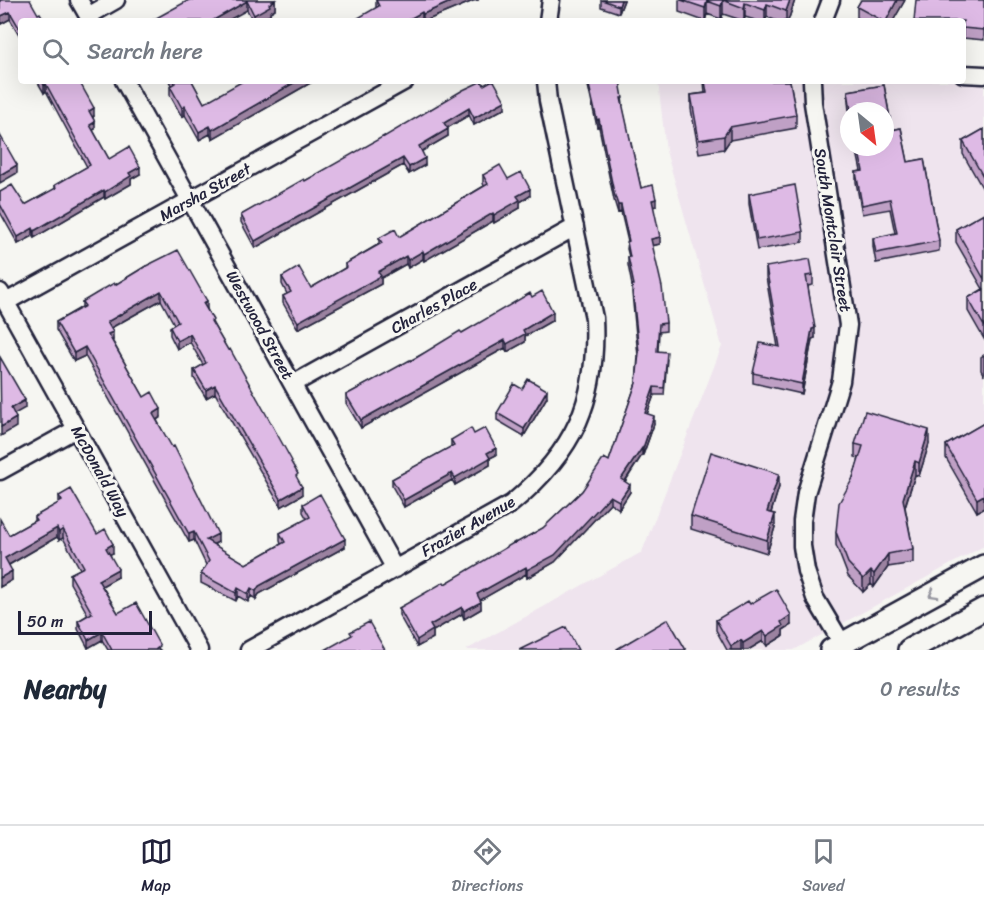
<!DOCTYPE html>
<html lang="en">
<head>
<meta charset="utf-8">
<style>
  body { margin:0; font-family:Sriracha,sans-serif; background:#f2f2f3; color:#1f2937 }
  .compass { position:absolute; left:840px; top:102px; width:54px; height:54px; border-radius:50%; background:#fff; box-shadow:0 6px 24px #0002; rotate:151deg }
  .scale { position:absolute; left:18px; bottom:15px; width:134px; box-sizing:border-box; padding-left:6px; border:3px solid #22223b; border-top:0; font-size:16px; line-height:21px; white-space:nowrap; color:#22223b; -webkit-text-stroke:4px #f6f6f2; paint-order:stroke }
  .list { margin:0; padding:0; list-style:none }
  h2 { display:flex; justify-content:space-between; align-items:center; height:78px; margin:0; padding:0 24px; font-size:26px }
  h2 small { font-size:20px; font-weight:400; color:#747a83 }
  .icon { flex:none; width:33px; height:33px; fill:none; stroke:currentColor; stroke-width:2; stroke-linecap:round; stroke-linejoin:round }
  .map { position:relative; flex:none; width:984px; height:650px; overflow:hidden }
  .search { position:absolute; background:#fff; box-shadow:0 6px 24px #0002; left:18px; right:18px; top:18px; height:66px; display:flex; align-items:center; gap:15px; box-sizing:border-box; padding:0 21px; border-radius:6px; color:#747a83; font-size:22px }
  .sheet { height:174px; background:#fff }
  nav { display:flex; justify-content:space-around; align-items:center; box-sizing:border-box; height:84px; border-top:2px solid #e0e1e3; background:#fff; font-size:16px; color:#747a83 }
  nav a { display:grid; justify-items:center; gap:3px }
  nav .on { color:#22223b }
  .map>svg:first-child { display:block }
  .built { fill:#efe4ee; fill-rule:evenodd }
  .lines { fill:none; stroke-linecap:round; stroke-linejoin:round }
  .minor-casing { stroke:#22223b; stroke-width:21 }
  .major-casing { stroke:#22223b; stroke-width:26 }
  .minor { stroke:#f6f6f2; stroke-width:16 }
  .major { stroke:#f6f6f2; stroke-width:21 }
  .wall { fill:#bfa0c5; stroke:#22223b; stroke-width:1.5 }
  .shaded-wall { fill:#9b82a0; stroke:#22223b; stroke-width:1.5 }
  .building { fill:#debae5; stroke:#22223b; stroke-width:1.5 }
  .oneway { stroke:#9797a0 }
  .labels { text-anchor:middle; dominant-baseline:central; stroke-width:6; stroke-linejoin:round; paint-order:stroke }
  .street-label { font-size:16px; fill:#22223b; stroke:#f6f6f2 }
</style>
</head>
<body>
<div class="map">
<svg width="984" height="650" viewBox="0 0 984 650">
  <rect width="100%" height="100%" fill="#f6f6f2"/>
  <filter id="ink" filterUnits="userSpaceOnUse"><feTurbulence type="fractalNoise" baseFrequency=".0167" numOctaves="2"/><feDisplacementMap in="SourceGraphic" scale="12" xChannelSelector="R" yChannelSelector="G"/><feConvolveMatrix kernelMatrix="1 2 1 2 8 2 1 2 1" color-interpolation-filters="sRGB"/></filter>
  <g filter="url(#ink)">
    <path class="built" d="M 963,66 L 984,66 L 984,546 L 794,650 L 466,650 L 642,552 L 722,346 L 666,151 L 658,81 L 963,81 ZM 849,111 L 885,111 L 885,147 L 849,147 Z"/>
    <g class="lines">
      <defs>
        <path id="minor" d="M 79,0 L 91,21
          M 88,16 L 116,0
          M 548,21 L 551,0
          M 823,21 L 831,0
          M 963,74 L 984,75
          M 124,81 L 395,569
          M 812,81 L 813,103 L 848,325 L 841,381 L 806,493 L 802,521 L 802,546 L 806,571 L 815,598 L 846,650
          M 0,292 L 199,650
          M 6,302 L 405,81
          M 293,384 L 575,227
          M 0,471 L 76,429
          M 249,650 L 511,504 C 575,451 598,400 594,318 L 548,101 L 546,81"/>
        <path id="major" d="M 831,650 L 984,566
          M 909,650 L 984,609"/>
      </defs>
      <use href="#minor" class="minor-casing"/>
      <use href="#major" class="major-casing"/>
      <use href="#minor" class="minor"/>
      <use href="#major" class="major"/>
    </g>
    <path class="wall" d="M 0,0 L 21,21 L 21,38 L 10,19 L 1,24 L 0,22 Z
      M 189,0 L 275,0 L 275,9 L 270,12 L 270,15 L 259,21 L 253,21 L 247,10 Z
      M 376,0 L 473,1 L 425,21 L 422,21 L 376,8 Z
      M 601,0 L 624,0 L 619,13 L 601,7 Z
      M 679,0 L 795,0 L 788,21 L 777,21 L 767,17 L 765,21 L 758,21 L 745,17 L 744,21 L 723,14 L 721,19 L 707,14 L 705,21 L 704,21 L 679,12 Z
      M 861,0 L 905,0 L 893,21 L 859,21 L 857,20 L 857,7 Z
      M 984,0 L 984,40 L 963,38 L 963,21 Z
      M 37,81 L 79,81 L 94,116 L 93,116 L 95,129 L 93,130 L 109,159 L 140,174 L 131,179 L 131,184 L 105,199 L 104,197 L 34,238 L 33,236 L 18,244 L 0,212 L 0,192 L 25,205 L 55,189 L 55,185 L 87,167 L 46,91 L 44,93 Z
      M 169,81 L 192,81 L 204,103 L 312,82 L 212,139 L 210,134 L 199,140 L 185,115 L 182,117 L 170,95 L 170,86 L 171,85 Z
      M 588,81 L 620,81 L 623,105 L 622,105 L 641,188 L 656,206 L 653,207 L 660,244 L 652,246 L 666,323 L 666,331 L 659,332 L 658,351 L 667,359 L 664,395 L 654,395 L 647,414 L 654,424 L 643,455 L 642,455 L 625,482 L 630,492 L 619,509 L 610,503 L 555,562 L 527,578 L 526,574 L 480,600 L 481,609 L 464,619 L 462,614 L 433,631 L 433,638 L 417,647 L 399,615 L 399,608 L 445,584 L 543,528 L 582,491 L 609,461 L 636,383 L 638,356 L 632,293 L 632,285 L 628,265 L 628,257 L 629,257 L 627,249 L 628,242 L 621,212 L 618,213 L 614,200 L 599,127 L 597,127 L 588,86 Z
      M 704,81 L 790,81 L 796,115 L 796,128 L 730,140 L 724,149 L 699,153 L 691,109 L 691,95 L 705,93 Z
      M 484,85 L 505,108 L 474,125 L 469,115 L 447,128 L 448,136 L 422,151 L 425,165 L 409,174 L 403,165 L 255,248 L 241,222 L 241,215 Z
      M 884,85 L 892,130 L 901,128 L 908,162 L 924,159 L 939,241 L 939,251 L 876,263 L 873,247 L 873,238 L 895,233 L 890,209 L 862,214 L 856,182 L 856,172 L 861,171 L 856,147 L 885,147 L 885,111 L 849,111 L 848,101 L 848,91 Z
      M 984,129 L 984,191 L 963,154 L 963,141 Z
      M 483,175 L 508,179 L 530,196 L 520,202 L 520,208 L 494,223 L 493,221 L 424,261 L 423,259 L 408,268 L 406,264 L 381,278 L 381,284 L 298,329 L 283,303 L 283,296 L 287,294 L 282,284 L 282,277 L 311,288 L 345,268 L 345,264 L 379,244 L 379,238 L 399,237 L 484,186 L 483,183 Z
      M 749,194 L 803,232 L 803,242 L 757,250 L 749,204 Z
      M 984,213 L 984,339 L 968,311 L 968,298 L 983,289 L 956,242 L 956,229 Z
      M 146,266 L 207,309 L 213,324 L 292,465 L 302,495 L 281,507 L 215,393 L 206,398 L 194,378 L 194,370 L 203,365 L 190,342 L 177,349 L 170,335 L 170,327 L 174,324 L 161,300 L 111,328 L 113,340 L 112,340 L 144,397 L 161,417 L 157,420 L 218,542 L 213,545 L 246,564 L 281,544 L 280,541 L 280,533 L 307,519 L 303,512 L 303,504 L 345,547 L 259,594 L 256,599 L 251,596 L 248,602 L 238,596 L 236,601 L 201,583 L 201,574 L 206,565 L 194,540 L 189,542 L 85,356 L 74,361 L 56,330 L 56,322 L 82,307 L 82,302 L 115,285 Z
      M 766,267 L 813,275 L 813,285 L 808,286 L 815,338 L 812,339 L 802,394 L 753,383 L 753,373 L 778,347 L 766,277 Z
      M 532,297 L 553,320 L 525,336 L 525,342 L 507,352 L 505,348 L 361,428 L 346,403 L 346,395 L 462,333 Z
      M 984,355 L 984,376 L 981,370 L 981,357 Z
      M 522,389 L 547,397 L 524,436 L 497,420 L 497,413 Z
      M 984,423 L 984,508 L 977,512 L 946,458 L 946,445 Z
      M 474,434 L 496,455 L 490,458 L 490,465 L 455,485 L 452,480 L 404,507 L 392,486 L 392,479 L 451,447 L 451,440 Z
      M 855,444 L 929,444 L 919,476 L 915,475 L 905,507 L 913,549 L 913,563 L 888,567 L 874,587 L 871,584 L 863,592 L 848,576 L 836,545 L 836,532 L 859,458 L 855,457 Z
      M 779,487 L 771,513 L 775,527 L 767,553 L 691,529 L 691,516 Z
      M 59,496 L 97,534 L 113,553 L 110,554 L 118,577 L 102,586 L 118,613 L 160,650 L 108,650 L 102,640 L 88,648 L 78,629 L 78,621 L 88,615 L 70,583 L 70,574 L 80,569 L 63,538 L 59,540 L 57,537 L 9,565 L 12,580 L 0,587 L 9,535 L 34,521 L 34,517 L 59,503 Z
      M 750,604 L 791,625 L 783,630 L 783,636 L 767,646 L 763,641 L 748,650 L 727,650 L 716,630 L 716,620 Z"/>
    <path class="shaded-wall" d="M 275,0 L 275,9 L 270,12 L 270,15 L 259,21 L 254,21 L 254,15 Z
      M 455,0 L 479,0 L 473,1 L 425,21 L 423,21 L 423,14 Z
      M 621,0 L 624,0 L 619,13 L 619,6 Z
      M 723,0 L 723,14 L 721,19 L 721,6 Z
      M 790,0 L 795,0 L 788,21 L 786,21 L 786,11 Z
      M 897,0 L 905,0 L 893,21 L 886,21 Z
      M 247,1 L 247,10 L 227,21 L 212,21 Z
      M 707,1 L 707,14 L 705,21 L 705,8 Z
      M 745,3 L 745,17 L 744,21 L 744,8 Z
      M 767,4 L 767,17 L 765,21 L 765,10 Z
      M 10,12 L 10,19 L 1,24 L 1,16 Z
      M 422,12 L 422,20 L 406,21 Z
      M 297,81 L 312,82 L 212,139 L 212,130 Z
      M 46,84 L 46,91 L 44,93 L 44,85 Z
      M 505,101 L 505,108 L 474,125 L 474,118 Z
      M 185,106 L 185,115 L 182,117 L 182,108 Z
      M 94,108 L 94,116 L 89,118 L 89,111 Z
      M 469,108 L 469,115 L 444,130 L 444,123 Z
      M 599,119 L 599,127 L 597,127 L 597,120 Z
      M 95,122 L 95,129 L 90,132 L 90,125 Z
      M 210,126 L 210,134 L 199,140 L 199,132 Z
      M 730,127 L 730,140 L 724,149 L 724,136 Z
      M 448,129 L 448,136 L 419,153 L 419,146 Z
      M 403,158 L 403,165 L 255,248 L 255,241 Z
      M 425,158 L 425,165 L 409,174 L 409,167 Z
      M 17,165 L 17,173 L 0,183 L 0,175 Z
      M 140,167 L 140,174 L 131,179 L 131,184 L 105,199 L 105,192 L 129,173 Z
      M 530,189 L 530,196 L 520,202 L 520,208 L 494,223 L 494,215 L 517,196 Z
      M 104,190 L 104,197 L 34,238 L 34,231 Z
      M 656,199 L 656,206 L 652,207 L 652,200 Z
      M 618,205 L 621,205 L 621,212 L 618,213 Z
      M 493,213 L 493,221 L 424,261 L 424,254 Z
      M 33,228 L 33,236 L 18,244 L 18,237 Z
      M 660,237 L 660,244 L 651,246 L 651,239 Z
      M 423,251 L 423,259 L 408,268 L 408,260 Z
      M 406,256 L 406,264 L 381,278 L 381,284 L 298,329 L 298,322 L 378,272 Z
      M 161,291 L 161,300 L 107,330 L 107,322 Z
      M 207,301 L 207,309 L 203,311 L 203,303 Z
      M 553,312 L 553,320 L 525,336 L 525,342 L 507,352 L 507,344 L 523,330 Z
      M 815,328 L 815,338 L 812,339 L 802,394 L 802,384 L 812,329 Z
      M 113,332 L 113,340 L 108,342 L 108,334 Z
      M 190,334 L 190,342 L 177,349 L 177,341 Z
      M 505,340 L 505,348 L 361,428 L 361,420 Z
      M 85,347 L 85,356 L 74,361 L 74,353 Z
      M 215,385 L 215,393 L 206,398 L 206,390 Z
      M 654,387 L 654,395 L 645,420 L 645,413 Z
      M 547,390 L 547,397 L 524,436 L 524,429 Z
      M 25,400 L 25,408 L 11,416 L 11,408 Z
      M 161,409 L 161,417 L 153,422 L 153,414 Z
      M 654,416 L 654,424 L 643,455 L 643,448 Z
      M 16,418 L 16,427 L 1,436 L 1,427 Z
      M 929,430 L 929,444 L 919,476 L 919,463 Z
      M 496,448 L 496,455 L 490,458 L 490,465 L 455,485 L 455,478 L 487,453 Z
      M 642,448 L 642,455 L 621,487 L 621,479 Z
      M 915,461 L 915,475 L 903,512 L 903,499 Z
      M 452,473 L 452,480 L 404,507 L 404,500 Z
      M 779,474 L 779,487 L 767,525 L 767,512 Z
      M 630,485 L 630,492 L 619,509 L 619,501 Z
      M 302,487 L 302,495 L 281,507 L 281,499 Z
      M 984,495 L 984,508 L 977,512 L 977,499 Z
      M 610,496 L 610,503 L 555,562 L 527,578 L 527,570 Z
      M 775,514 L 775,527 L 767,553 L 767,540 Z
      M 57,528 L 57,537 L 5,567 L 5,558 Z
      M 63,529 L 63,538 L 59,540 L 59,532 Z
      M 194,532 L 194,540 L 189,542 L 189,534 Z
      M 218,534 L 218,542 L 206,548 L 206,540 Z
      M 345,539 L 345,547 L 259,594 L 256,599 L 256,591 L 259,586 Z
      M 113,544 L 113,553 L 106,556 L 106,548 Z
      M 888,554 L 888,567 L 874,587 L 874,574 Z
      M 526,567 L 526,574 L 477,602 L 477,594 Z
      M 118,569 L 118,577 L 98,588 L 98,580 Z
      M 12,571 L 12,580 L 0,587 L 0,578 Z
      M 871,571 L 871,584 L 863,592 L 863,579 Z
      M 238,588 L 238,596 L 236,601 L 236,593 Z
      M 251,588 L 251,596 L 248,602 L 248,594 Z
      M 481,602 L 481,609 L 464,619 L 464,611 Z
      M 462,607 L 462,614 L 433,631 L 433,638 L 417,647 L 417,640 L 430,625 Z
      M 791,615 L 791,625 L 783,630 L 783,636 L 767,646 L 767,636 L 781,622 Z
      M 763,631 L 763,641 L 748,650 L 743,650 L 743,643 Z
      M 102,632 L 102,640 L 88,648 L 88,640 Z
      M 741,640 L 741,650 L 731,650 L 731,646 Z"/>
    <path class="building" d="M 0,0 L 30,0 L 38,14 L 40,13 L 45,21 L 21,21 L 21,31 L 10,12 L 1,16 L 0,14 Z
      M 189,0 L 275,0 L 269,4 L 270,6 L 254,15 L 247,1 L 212,21 L 151,21 Z
      M 376,0 L 455,0 L 423,14 L 422,12 L 406,21 L 353,21 L 379,6 Z
      M 602,0 L 621,0 L 619,6 Z
      M 681,0 L 790,0 L 786,11 L 767,4 L 765,10 L 745,3 L 744,8 L 723,0 L 721,6 L 707,1 L 705,8 Z
      M 861,0 L 897,0 L 886,21 L 883,21 L 857,7 Z
      M 916,0 L 984,0 L 984,30 L 963,28 L 963,21 L 914,21 Z
      M 42,81 L 79,81 L 94,108 L 89,111 L 95,122 L 90,125 L 109,159 L 129,147 L 140,167 L 129,173 L 131,176 L 105,192 L 104,190 L 34,231 L 33,228 L 18,237 L 0,204 L 0,192 L 12,185 L 25,205 L 56,188 L 55,185 L 90,165 L 46,84 L 44,85 Z
      M 174,81 L 192,81 L 204,103 L 243,81 L 297,81 L 212,130 L 210,126 L 199,132 L 185,106 L 182,108 L 170,86 L 175,83 Z
      M 482,81 L 484,85 L 491,81 L 494,81 L 505,101 L 474,118 L 469,108 L 444,123 L 448,129 L 419,146 L 425,158 L 409,167 L 403,158 L 255,241 L 241,215 L 304,179 L 305,181 L 384,136 L 384,137 L 463,90 Z
      M 588,81 L 620,81 L 623,98 L 621,98 L 641,188 L 653,185 L 656,199 L 652,200 L 660,237 L 651,239 L 662,287 L 666,323 L 659,324 L 657,351 L 667,352 L 664,388 L 654,387 L 645,413 L 654,416 L 643,448 L 642,448 L 621,479 L 630,485 L 619,501 L 610,496 L 555,555 L 527,570 L 526,567 L 477,594 L 481,602 L 464,611 L 462,607 L 430,625 L 433,630 L 417,640 L 399,608 L 444,582 L 445,584 L 515,542 L 516,543 L 543,528 L 582,491 L 604,458 L 609,461 L 636,383 L 639,352 L 632,285 L 634,285 L 628,257 L 630,257 L 627,242 L 629,241 L 621,205 L 618,205 L 614,193 L 599,119 L 597,120 Z
      M 705,81 L 790,81 L 796,115 L 730,127 L 724,136 L 699,140 L 691,95 L 707,93 Z
      M 884,85 L 892,130 L 901,128 L 908,162 L 924,159 L 939,241 L 876,253 L 873,238 L 897,233 L 890,199 L 862,205 L 856,172 L 863,171 L 858,147 L 885,147 L 885,111 L 851,111 L 848,91 Z
      M 984,129 L 984,178 L 963,141 Z
      M 0,135 L 17,165 L 0,175 Z
      M 500,165 L 508,179 L 521,172 L 530,189 L 517,196 L 520,200 L 494,215 L 493,213 L 424,254 L 423,251 L 408,260 L 406,256 L 378,272 L 381,276 L 298,322 L 283,296 L 291,292 L 282,277 L 299,267 L 311,288 L 347,267 L 345,264 L 382,243 L 379,238 L 395,229 L 399,237 L 488,184 L 483,175 Z
      M 795,185 L 803,232 L 757,240 L 749,194 Z
      M 984,213 L 984,279 L 956,229 Z
      M 178,250 L 207,301 L 203,303 L 213,320 L 211,321 L 228,350 L 230,349 L 292,461 L 291,462 L 298,474 L 296,476 L 302,487 L 281,499 L 215,385 L 206,390 L 194,370 L 206,363 L 190,334 L 177,341 L 170,327 L 178,322 L 161,291 L 107,322 L 113,332 L 108,334 L 144,397 L 152,392 L 161,409 L 153,414 L 172,447 L 174,446 L 218,534 L 206,540 L 246,564 L 285,542 L 280,533 L 310,517 L 303,504 L 320,494 L 345,539 L 259,586 L 256,591 L 251,588 L 248,594 L 238,588 L 236,593 L 201,574 L 209,561 L 194,532 L 189,534 L 85,347 L 74,353 L 56,322 L 85,306 L 82,302 L 97,293 L 114,283 L 115,285 L 146,266 Z
      M 810,259 L 813,275 L 806,276 L 815,328 L 812,329 L 802,384 L 753,373 L 760,343 L 780,347 L 766,267 Z
      M 984,289 L 984,326 L 968,298 Z
      M 542,291 L 553,312 L 523,330 L 525,334 L 507,344 L 505,340 L 361,420 L 346,395 L 410,360 L 411,361 L 460,331 L 462,333 L 530,293 L 532,297 Z
      M 0,357 L 25,400 L 11,408 L 16,418 L 1,427 Z
      M 528,379 L 547,390 L 524,429 L 497,413 L 514,384 L 522,389 Z
      M 865,411 L 929,430 L 919,463 L 915,461 L 903,499 L 913,549 L 888,554 L 874,574 L 871,571 L 863,579 L 848,563 L 836,532 L 839,503 L 853,478 L 863,446 L 855,444 Z
      M 984,423 L 984,495 L 977,499 L 946,445 Z
      M 471,428 L 474,434 L 485,428 L 496,448 L 487,453 L 490,458 L 455,478 L 452,473 L 404,500 L 392,479 L 454,445 L 451,440 Z
      M 711,452 L 779,474 L 767,512 L 775,514 L 767,540 L 691,516 Z
      M 71,489 L 97,534 L 105,529 L 113,544 L 106,548 L 118,569 L 98,580 L 118,613 L 136,603 L 160,646 L 156,649 L 156,650 L 112,650 L 102,632 L 88,640 L 78,621 L 92,613 L 70,574 L 84,567 L 63,529 L 59,532 L 57,528 L 5,558 L 12,571 L 0,578 L 0,519 L 9,535 L 36,520 L 34,517 L 62,501 L 59,496 Z
      M 776,589 L 791,615 L 781,622 L 783,626 L 767,636 L 763,631 L 743,643 L 741,640 L 731,646 L 716,620 L 748,601 L 750,604 Z
      M 668,619 L 686,650 L 618,650 L 617,649 Z
      M 369,622 L 385,650 L 325,650 L 352,635 L 350,632 Z
      M 566,627 L 578,650 L 519,650 Z"/>
    <defs><path id="oneway-chevron" d="M-2-3.5L2.5 0L-2 3.5" fill="none" stroke-width="1.6" stroke-linecap="round" stroke-linejoin="round" transform="scale(1.5)"/></defs>
    <use class="oneway" href="#oneway-chevron" transform="translate(933 594) rotate(151)"/>
  </g>
  <g class="labels">
    <g class="street-label">
      <text transform="translate(205 192) rotate(-29)">Marsha Street</text>
      <text transform="translate(833 230) rotate(81)">South Montclair Street</text>
      <text transform="translate(434 306) rotate(-29)">Charles Place</text>
      <text transform="translate(260 325) rotate(61)">Westwood Street</text>
      <text transform="translate(100 471) rotate(61)">McDonald Way</text>
      <text transform="translate(468 526) rotate(-30)">Frazier Avenue</text>
    </g>
  </g>
</svg>
<svg class="compass" viewBox="-18 -18 36 36"><path d="M0-13l5 13h-10z" fill="#e53935"/><path d="M0 13l5-13h-10z" fill="#747a83"/></svg>
<div class="scale">50 m</div>
<div class="search"><svg class="icon" aria-label="search" viewBox="0 0 24 24"><circle cx="10" cy="10" r="6"/><path d="M15 15l6 6"/></svg>Search here</div>
</div>
<section class="sheet">
<h2>Nearby<small>0 results</small></h2>
<ul class="list">
</ul>
</section>
<nav>
<a class="on"><svg class="icon" aria-label="map" viewBox="0 0 24 24"><path d="M3 6l6-2 6 2 6-2v14l-6 2-6-2-6 2zM9 4v14M15 6v14"/></svg>Map</a>
<a><svg class="icon" aria-label="directions" viewBox="0 0 24 24"><path d="M12 3l9 9-9 9-9-9zM9 14v-3h6M13 9l2 2-2 2"/></svg>Directions</a>
<a><svg class="icon" aria-label="saved" viewBox="0 0 24 24"><path d="M7 4h10v16l-5-4-5 4z"/></svg>Saved</a>
</nav>
</body>
</html>
